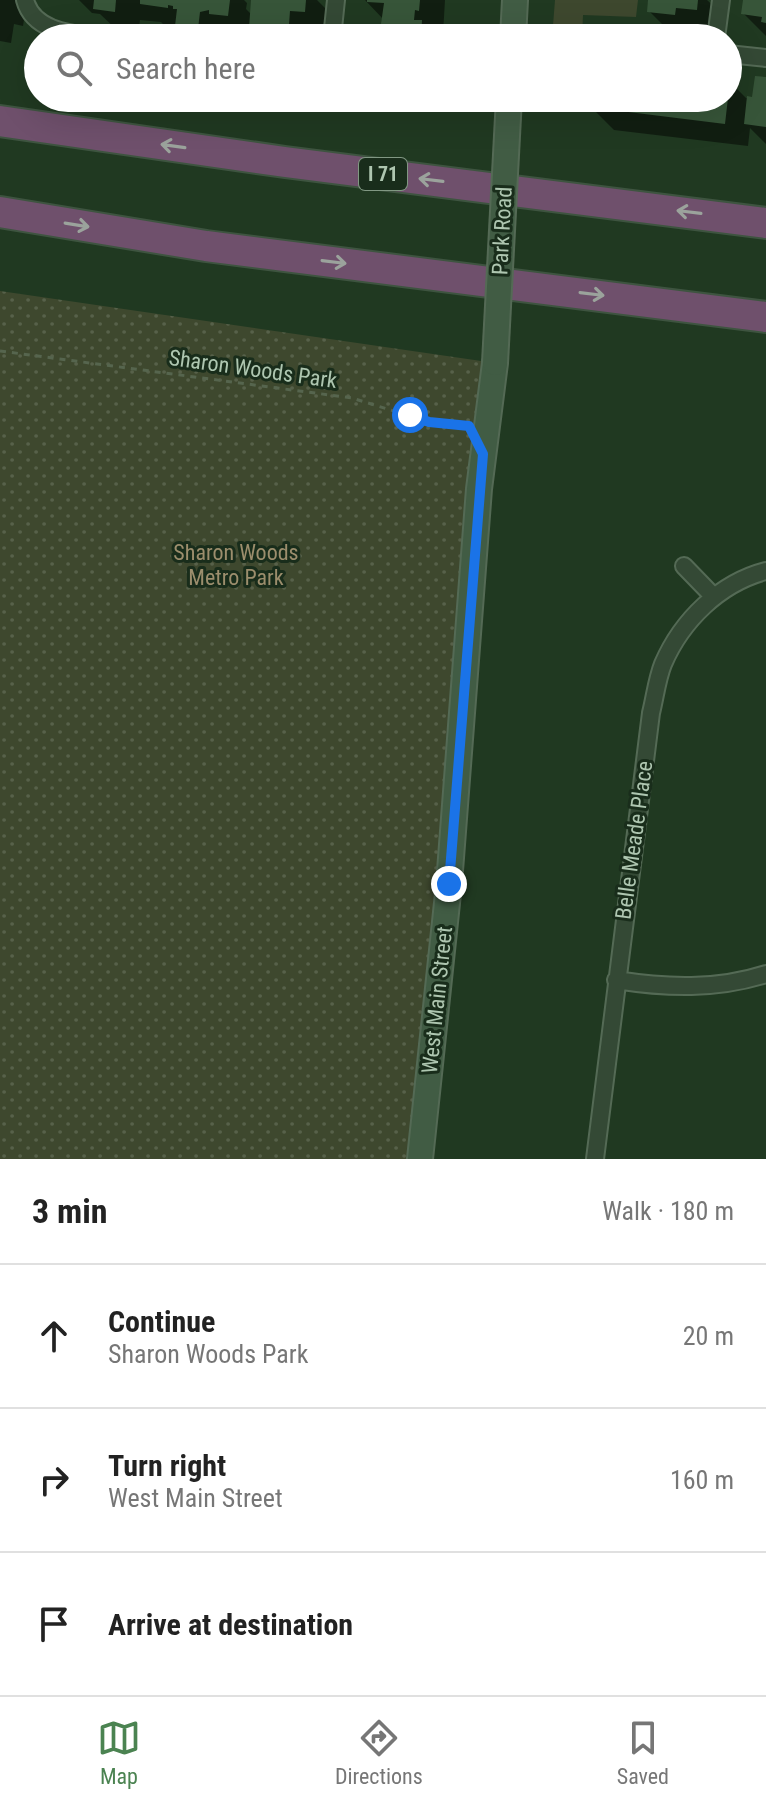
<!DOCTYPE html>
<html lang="en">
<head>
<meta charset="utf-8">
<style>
  body { margin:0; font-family:"Roboto Condensed",sans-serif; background:#f6f6f6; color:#222 }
  .stop { position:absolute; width:24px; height:24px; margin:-18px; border:6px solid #1a73e8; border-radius:50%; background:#fff }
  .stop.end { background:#1a73e8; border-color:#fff; box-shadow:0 2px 8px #0008 }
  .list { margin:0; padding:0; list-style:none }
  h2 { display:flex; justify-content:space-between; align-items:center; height:104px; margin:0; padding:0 32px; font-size:34px }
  h2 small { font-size:26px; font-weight:400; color:#767676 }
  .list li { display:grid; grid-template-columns:52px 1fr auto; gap:24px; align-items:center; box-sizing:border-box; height:144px; padding:0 32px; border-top:2px solid #e0e0e0 }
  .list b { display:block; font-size:30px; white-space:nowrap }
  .list p { margin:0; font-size:26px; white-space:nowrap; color:#767676 }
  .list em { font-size:26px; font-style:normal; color:#767676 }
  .icon { flex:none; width:44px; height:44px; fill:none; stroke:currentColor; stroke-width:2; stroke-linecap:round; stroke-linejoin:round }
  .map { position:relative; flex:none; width:766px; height:1159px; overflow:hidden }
  .search { position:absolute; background:#fff; box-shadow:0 8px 32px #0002; left:24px; right:24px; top:24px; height:88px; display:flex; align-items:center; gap:20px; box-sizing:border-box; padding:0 28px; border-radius:44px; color:#767676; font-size:30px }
  .sheet { height:536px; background:#fff }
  nav { display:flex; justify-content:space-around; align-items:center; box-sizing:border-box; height:112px; border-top:2px solid #e0e0e0; background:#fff; font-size:22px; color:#767676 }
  nav a { display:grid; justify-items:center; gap:4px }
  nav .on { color:#4b8351 }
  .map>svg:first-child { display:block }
  .grass { fill:#3e482e }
  .park { fill:url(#park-dots) }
  .shadow { fill:#0007 }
  .building { fill:#375539 }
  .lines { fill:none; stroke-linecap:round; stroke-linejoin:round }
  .street-casing { stroke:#546a55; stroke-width:20 }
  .secondary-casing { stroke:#546a55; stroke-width:28 }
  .highway-casing { stroke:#3e5440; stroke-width:34 }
  .path { stroke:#56654e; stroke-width:3; stroke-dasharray:6 6; stroke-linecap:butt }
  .street { stroke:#344935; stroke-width:16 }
  .secondary { stroke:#415c44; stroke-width:24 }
  .highway { stroke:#6f506c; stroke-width:30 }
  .secondary-bridge-casing { stroke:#546a55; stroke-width:28; stroke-linecap:butt }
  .secondary-bridge { stroke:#415c44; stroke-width:24 }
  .oneway { stroke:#9ba39c }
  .route { stroke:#1a73e8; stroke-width:10 }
  .labels { text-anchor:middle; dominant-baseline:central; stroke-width:6; stroke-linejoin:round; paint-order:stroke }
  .shield { fill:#192d1b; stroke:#819883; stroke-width:2 }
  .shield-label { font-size:20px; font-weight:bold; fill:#aec6b0 }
  .street-label { font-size:22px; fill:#aec6b0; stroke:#192d1b }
  .park-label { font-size:22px; fill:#9c8e6d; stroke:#192d1b }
</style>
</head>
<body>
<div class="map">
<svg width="766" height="1159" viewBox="0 0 766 1159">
  <defs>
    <pattern id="park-dots" width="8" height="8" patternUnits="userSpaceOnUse" patternTransform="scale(2)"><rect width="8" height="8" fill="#3e482e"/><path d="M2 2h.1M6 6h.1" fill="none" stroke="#57614a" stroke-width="1.8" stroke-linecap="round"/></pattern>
  </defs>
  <rect width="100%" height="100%" fill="#203921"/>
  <path class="grass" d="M 555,0 L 638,0 L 636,17 L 583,15 L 582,38 L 552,38 Z"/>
  <path class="park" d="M 0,291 L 495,363 L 420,1159 L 0,1159 Z"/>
  <path class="shadow" d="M 0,0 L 19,0 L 26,7 L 23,26 L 14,24 L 11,43 L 0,41 Z
    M 79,0 L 244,0 L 247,3 L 246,9 L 252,15 L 253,0 L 317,0 L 330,13 L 328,35 L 313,34 L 313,38 L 262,38 L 253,29 L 252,38 L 235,37 L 228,33 L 223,38 L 190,38 L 181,29 L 166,27 L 161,22 L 140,20 L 138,35 L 119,32 L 100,14 L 92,13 Z
    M 365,0 L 445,0 L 443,34 L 438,33 L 438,38 L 382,38 L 384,20 Z
    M 650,0 L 707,0 L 723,15 L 721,33 L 699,31 L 698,38 L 673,35 L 649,11 Z
    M 745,0 L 766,0 L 766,36 L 744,14 Z
    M 766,79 L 766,144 L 750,128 L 748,146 L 614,130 L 590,106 L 591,98 L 728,98 L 728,80 L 746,98 L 754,99 Z
    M 374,98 L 439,98 L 438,103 L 403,101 L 402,110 L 385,108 Z"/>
  <path class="building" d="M 94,0 L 116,0 L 115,12 L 93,9 Z
    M 140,0 L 230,0 L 228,16 L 209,14 L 209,10 L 200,12 L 198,29 L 175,26 L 177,9 L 173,9 L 173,6 L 168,5 L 168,8 L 140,4 Z
    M 251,0 L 306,0 L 305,12 L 290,11 L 288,38 L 264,38 L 265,29 L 249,28 Z
    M 367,0 L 420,0 L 419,11 L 415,10 L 414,20 L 422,20 L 421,38 L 379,38 L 384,3 L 367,2 Z
    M 648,0 L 698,0 L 697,10 L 676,8 L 675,15 L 647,12 Z
    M 743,0 L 766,0 L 766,23 L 761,22 L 762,17 L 741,14 Z
    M 755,76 L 766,77 L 766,127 L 744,124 L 747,96 L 752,97 Z
    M 589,98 L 728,98 L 725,124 L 588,107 Z"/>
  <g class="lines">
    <defs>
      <path id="street" d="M 25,0 C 34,34 77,34 105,38
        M 332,38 L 336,0
        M 585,38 L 588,38
        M 716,38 L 721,0
        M 728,54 L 766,58
        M 684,566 L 714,597
        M 616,980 C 667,988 716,990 766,974
        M 595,1159 L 651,713 C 655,697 657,679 663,664 C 682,620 720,583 766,571"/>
      <path id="secondary" d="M 513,38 L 515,0
        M 420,1159 L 449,884 L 479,489 L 495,363"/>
      <path id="highway" d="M 0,121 L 285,162 L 766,223
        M 0,212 L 206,246 L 766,317"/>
    </defs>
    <use href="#street" class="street-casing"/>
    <use href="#secondary" class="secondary-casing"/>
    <use href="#highway" class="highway-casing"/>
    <path class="path" d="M 0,351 L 352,398 L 429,422 L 465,426"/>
    <use href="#street" class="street"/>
    <use href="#secondary" class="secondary"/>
    <use href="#highway" class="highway"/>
    <defs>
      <path id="secondary-bridge" d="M 495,363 L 509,98"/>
    </defs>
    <use href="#secondary-bridge" class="secondary-bridge-casing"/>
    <use href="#secondary-bridge" class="secondary-bridge"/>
  </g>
  <defs><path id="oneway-shaft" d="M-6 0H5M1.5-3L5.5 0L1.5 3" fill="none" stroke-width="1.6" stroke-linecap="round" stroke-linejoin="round" transform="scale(2)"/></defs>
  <g class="oneway">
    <use href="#oneway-shaft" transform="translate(173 146) rotate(-172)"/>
    <use href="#oneway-shaft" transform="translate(431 180) rotate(-173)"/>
    <use href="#oneway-shaft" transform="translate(689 212) rotate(-173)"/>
    <use href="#oneway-shaft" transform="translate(77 225) rotate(9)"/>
    <use href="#oneway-shaft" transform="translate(334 262) rotate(7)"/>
    <use href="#oneway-shaft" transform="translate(592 294) rotate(7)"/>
  </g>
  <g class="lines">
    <path class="route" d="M 410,415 L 429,422 L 469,426 L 483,454 L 449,884"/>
  </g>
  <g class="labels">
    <rect class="shield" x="359" y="158" width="48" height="32" rx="6"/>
    <g class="shield-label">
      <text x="383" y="174">I 71</text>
    </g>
    <g class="street-label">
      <text transform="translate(502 231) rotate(-87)">Park Road</text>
      <text transform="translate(253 369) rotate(8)">Sharon Woods Park</text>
      <text transform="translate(634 840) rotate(-82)">Belle Meade Place</text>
      <text transform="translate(437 1000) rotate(-84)">West Main Street</text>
    </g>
    <g class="park-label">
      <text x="236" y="552">Sharon Woods<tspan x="236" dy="25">Metro Park</tspan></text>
    </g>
  </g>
</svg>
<div class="stop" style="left:410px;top:415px"></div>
<div class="stop end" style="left:449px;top:884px"></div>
<div class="search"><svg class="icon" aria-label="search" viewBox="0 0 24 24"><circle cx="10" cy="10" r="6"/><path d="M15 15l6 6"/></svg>Search here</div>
</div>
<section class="sheet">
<h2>3 min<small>Walk · 180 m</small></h2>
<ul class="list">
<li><svg class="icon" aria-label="ahead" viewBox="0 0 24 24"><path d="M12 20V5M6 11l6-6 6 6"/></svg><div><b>Continue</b><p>Sharon Woods Park</p></div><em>20 m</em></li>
<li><svg class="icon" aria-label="right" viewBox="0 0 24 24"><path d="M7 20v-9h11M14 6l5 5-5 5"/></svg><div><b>Turn right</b><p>West Main Street</p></div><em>160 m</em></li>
<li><svg class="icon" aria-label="arrive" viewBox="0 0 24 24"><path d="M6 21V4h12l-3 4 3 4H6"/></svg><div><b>Arrive at destination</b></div></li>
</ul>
</section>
<nav>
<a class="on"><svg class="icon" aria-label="map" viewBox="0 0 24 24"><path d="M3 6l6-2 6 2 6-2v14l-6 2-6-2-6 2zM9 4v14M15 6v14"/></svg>Map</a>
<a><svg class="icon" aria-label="directions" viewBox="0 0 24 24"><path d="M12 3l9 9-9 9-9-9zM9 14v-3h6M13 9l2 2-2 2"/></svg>Directions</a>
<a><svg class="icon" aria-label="saved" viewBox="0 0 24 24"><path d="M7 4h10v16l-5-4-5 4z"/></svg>Saved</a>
</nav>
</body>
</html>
